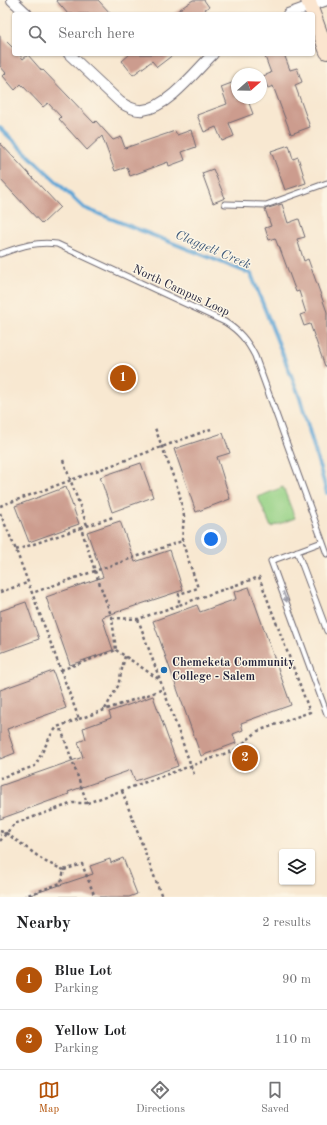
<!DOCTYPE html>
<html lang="en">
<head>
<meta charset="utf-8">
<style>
  body { margin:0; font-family:"Old Standard TT",serif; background:#f6f6f6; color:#202124 }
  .controls { position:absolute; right:12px; bottom:12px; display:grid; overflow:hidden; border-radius:4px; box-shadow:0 1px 3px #0004 }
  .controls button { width:36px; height:36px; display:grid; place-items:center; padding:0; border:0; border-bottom:1px solid #e0e0e0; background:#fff; color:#202124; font:20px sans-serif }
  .compass { position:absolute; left:231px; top:68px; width:36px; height:36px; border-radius:50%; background:#fff; box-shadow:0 1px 3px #0004; rotate:70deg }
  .you { position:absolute; left:211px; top:539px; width:14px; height:14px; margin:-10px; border:3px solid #fff; border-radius:50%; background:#1a73e8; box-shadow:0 0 0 6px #1a73e833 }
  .badge { display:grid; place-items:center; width:26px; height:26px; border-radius:50%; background:#b45309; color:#fff; font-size:13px; font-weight:700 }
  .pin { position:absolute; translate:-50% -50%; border:2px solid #fff; box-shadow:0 1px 4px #0006 }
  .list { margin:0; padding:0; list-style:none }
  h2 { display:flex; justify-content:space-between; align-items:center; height:52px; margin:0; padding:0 16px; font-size:17px }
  h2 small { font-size:13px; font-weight:400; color:#757577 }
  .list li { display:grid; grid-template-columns:26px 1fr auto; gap:12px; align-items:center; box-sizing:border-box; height:60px; padding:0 16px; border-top:1px solid #e0e0e0 }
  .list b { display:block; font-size:15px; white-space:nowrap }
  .list p { margin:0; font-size:13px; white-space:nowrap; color:#757577 }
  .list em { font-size:13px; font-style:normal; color:#757577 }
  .icon { flex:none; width:22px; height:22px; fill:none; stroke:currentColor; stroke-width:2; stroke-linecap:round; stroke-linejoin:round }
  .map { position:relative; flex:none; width:327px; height:897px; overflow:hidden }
  .search { position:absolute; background:#fff; box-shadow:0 1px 3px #0004; left:12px; right:12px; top:12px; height:44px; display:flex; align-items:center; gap:10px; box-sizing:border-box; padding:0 14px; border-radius:4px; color:#757577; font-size:15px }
  .sheet { height:172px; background:#fff }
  nav { display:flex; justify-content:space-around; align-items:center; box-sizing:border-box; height:56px; border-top:1px solid #e0e0e0; background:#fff; font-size:11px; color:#757577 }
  nav a { display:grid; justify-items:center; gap:2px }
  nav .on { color:#b45309 }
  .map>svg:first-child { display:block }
  .green { fill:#95d185; stroke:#5c7a60 }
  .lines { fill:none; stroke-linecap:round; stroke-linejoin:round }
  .stream { stroke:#61a6d6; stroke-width:4 }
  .building { fill:#cc9c8e }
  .lane-casing { stroke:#6d6770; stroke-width:7 }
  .street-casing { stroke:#6d6770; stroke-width:12 }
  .secondary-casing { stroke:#6d6770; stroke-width:16 }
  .path { stroke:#6d6770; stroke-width:2.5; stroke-dasharray:3 3; stroke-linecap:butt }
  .lane { stroke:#fff; stroke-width:5 }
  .street { stroke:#fff; stroke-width:10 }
  .secondary { stroke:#fbe5cf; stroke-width:14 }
  .oneway { fill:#9c9ca7 }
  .poi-dot { fill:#1f6fb2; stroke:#fcf5e5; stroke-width:1.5 }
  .labels { text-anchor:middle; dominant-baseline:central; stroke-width:3; stroke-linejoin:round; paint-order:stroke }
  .street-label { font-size:12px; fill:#22223b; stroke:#fcf5e5 }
  .poi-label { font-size:12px; font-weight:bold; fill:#22223b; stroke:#fcf5e5; text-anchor:start }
  .water-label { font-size:13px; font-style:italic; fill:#3b5779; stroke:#fcf5e5 }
</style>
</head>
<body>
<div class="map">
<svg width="327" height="897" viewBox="0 0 327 897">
  <rect width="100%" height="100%" fill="#fcf5e5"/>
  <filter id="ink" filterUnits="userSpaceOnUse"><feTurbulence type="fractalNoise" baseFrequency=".025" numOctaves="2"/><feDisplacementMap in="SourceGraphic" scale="8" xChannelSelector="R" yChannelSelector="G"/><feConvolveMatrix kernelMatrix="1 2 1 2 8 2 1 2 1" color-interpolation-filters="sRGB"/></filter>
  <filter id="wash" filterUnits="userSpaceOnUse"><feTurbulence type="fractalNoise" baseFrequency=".012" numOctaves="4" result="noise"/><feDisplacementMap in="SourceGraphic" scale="16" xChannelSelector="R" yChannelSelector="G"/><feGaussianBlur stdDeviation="0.9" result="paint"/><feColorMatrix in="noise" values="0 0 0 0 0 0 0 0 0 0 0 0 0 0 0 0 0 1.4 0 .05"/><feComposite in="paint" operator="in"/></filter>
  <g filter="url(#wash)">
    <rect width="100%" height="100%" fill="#f8e8d1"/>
    <path class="green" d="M 283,487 L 295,518 L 271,527 L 258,497 Z"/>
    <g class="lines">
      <path class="stream" d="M 0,128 L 84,208 L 251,274 L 300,398 L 327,493"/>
    </g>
    <g id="blocks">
      <path class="building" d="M 56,0 L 98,0 L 111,14 L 68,14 Z
        M 193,0 L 204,0 L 209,7 L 205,9 L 208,14 L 173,14 Z
        M 0,35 L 14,49 L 14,54 L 19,54 L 23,59 L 28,55 L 42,71 L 43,70 L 94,123 L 96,121 L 113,140 L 121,137 L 125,148 L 175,131 L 177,135 L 191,130 L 196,147 L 182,152 L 185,160 L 169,166 L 168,162 L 130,176 L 127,167 L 115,171 L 102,136 L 87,150 L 59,119 L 61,117 L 48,103 L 43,107 L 21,84 L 15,90 L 3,76 L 6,73 L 0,66 Z
        M 130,54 L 174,54 L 157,67 L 152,61 L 133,75 L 122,61 Z
        M 264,54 L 284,54 L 290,70 L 297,68 L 302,82 L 295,85 L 310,127 L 291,134 L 273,86 L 268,88 L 263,76 L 271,73 Z
        M 237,81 L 237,98 L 247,98 L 253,114 L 229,123 L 234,136 L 222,141 L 216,127 L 204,132 L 197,115 L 227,104 L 221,87 Z
        M 0,143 L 60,207 L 42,224 L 0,179 Z
        M 289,145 L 293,159 L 298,157 L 306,183 L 285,190 L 271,151 Z
        M 213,169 L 225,198 L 213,203 L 202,173 Z
        M 282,204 L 288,223 L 299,219 L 305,237 L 297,239 L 304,261 L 308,259 L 327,312 L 327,366 L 325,366 L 310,324 L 304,326 L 300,315 L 306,313 L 299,291 L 296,292 L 279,246 L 278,246 L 275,238 L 269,240 L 265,228 L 271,226 L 265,209 Z
        M 223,433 L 230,453 L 217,457 L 230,499 L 196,512 L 174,449 Z
        M 141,463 L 153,497 L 112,512 L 100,477 Z
        M 66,487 L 79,524 L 29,542 L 15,506 Z
        M 120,521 L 135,562 L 170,550 L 183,590 L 102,617 L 113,650 L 70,665 L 46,597 L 103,577 L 87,532 Z
        M 249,587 L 291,705 L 241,723 L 243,730 L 233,734 L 236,743 L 201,756 L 153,621 L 197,605 L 200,612 L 236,599 L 234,592 Z
        M 26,602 L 39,639 L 0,653 L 0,611 Z
        M 53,671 L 66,708 L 7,729 L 15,753 L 0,759 L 0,690 Z
        M 153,696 L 178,766 L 135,781 L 131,770 L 68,792 L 69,794 L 0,819 L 0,786 L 83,757 L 78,742 L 86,739 L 83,728 L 111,718 L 109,712 Z
        M 123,858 L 137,894 L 129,897 L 30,897 L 30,895 L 93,874 L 90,866 L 110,859 L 111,863 Z"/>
    </g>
  </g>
  <g filter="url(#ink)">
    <use href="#blocks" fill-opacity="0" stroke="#6d6770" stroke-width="1"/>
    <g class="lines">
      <defs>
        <path id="lane" d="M 225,204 L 266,205 L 327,183
          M 0,254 C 20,247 35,241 57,244 L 225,322 C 239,331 247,340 255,356 L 327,554
          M 322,542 L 271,561 L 327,714
          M 297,551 L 327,631"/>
        <path id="street" d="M 12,0 L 27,14
          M 288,14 L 327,0
          M 69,54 L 120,102 C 126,106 135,111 143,110 C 168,107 195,72 213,54"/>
        <path id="secondary" d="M 308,0 L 327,52"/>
      </defs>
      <use href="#lane" class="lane-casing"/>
      <use href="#street" class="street-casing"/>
      <use href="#secondary" class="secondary-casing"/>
      <path class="path" d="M 63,460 L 87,525
        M 0,506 L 211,429
        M 0,513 L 16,550 L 79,719 L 57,727 L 51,735 L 35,766 L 0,778
        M 81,528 L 113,517
        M 16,550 L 81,528 L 95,571 L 32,593
        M 0,592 L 27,583
        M 112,618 L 138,619 L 179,605 L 179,594 L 198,588 L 182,541 L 184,516 L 179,492 L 155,428
        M 138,619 L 195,777
        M 116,650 L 160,680
        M 61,670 L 116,650 L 112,618 L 95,571 L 182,541
        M 105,709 L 118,686 L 125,656
        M 79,719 L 164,689
        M 122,791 L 162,897
        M 87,803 L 235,750 L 258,731 L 310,712 L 259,577 L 179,605
        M 0,831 L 6,833 L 0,835
        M 6,833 L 46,862 L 64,870 L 61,883 L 25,896
        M 0,841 L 14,824 L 73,803 L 87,803 L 60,726
        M 64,870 L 82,864 L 95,897"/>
      <use href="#lane" class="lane"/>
      <use href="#street" class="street"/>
      <use href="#secondary" class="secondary"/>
    </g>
    <defs><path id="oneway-solid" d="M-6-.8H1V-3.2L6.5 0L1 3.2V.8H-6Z"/></defs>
    <use class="oneway" href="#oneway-solid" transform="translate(285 597) rotate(70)"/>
  </g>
  <circle class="poi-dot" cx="164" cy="670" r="4"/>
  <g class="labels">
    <g class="street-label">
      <text transform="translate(181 291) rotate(25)">North Campus Loop</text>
    </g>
    <g class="poi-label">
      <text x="172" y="663">Chemeketa Community<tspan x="172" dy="14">College - Salem</tspan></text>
    </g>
    <g class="water-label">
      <text transform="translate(213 250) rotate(23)">Claggett Creek</text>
    </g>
  </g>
</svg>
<div class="controls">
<button><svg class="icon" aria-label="layers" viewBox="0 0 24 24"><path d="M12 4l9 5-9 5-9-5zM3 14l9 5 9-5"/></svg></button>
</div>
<svg class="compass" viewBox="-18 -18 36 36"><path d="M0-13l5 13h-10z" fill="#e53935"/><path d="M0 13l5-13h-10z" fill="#757577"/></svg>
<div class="you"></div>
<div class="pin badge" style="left:123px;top:378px">1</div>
<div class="pin badge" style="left:245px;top:758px">2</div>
<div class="search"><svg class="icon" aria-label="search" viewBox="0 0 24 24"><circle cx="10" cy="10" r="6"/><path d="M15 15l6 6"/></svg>Search here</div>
</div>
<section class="sheet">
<h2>Nearby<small>2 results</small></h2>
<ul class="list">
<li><span class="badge">1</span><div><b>Blue Lot</b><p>Parking</p></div><em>90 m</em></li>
<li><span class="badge">2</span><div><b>Yellow Lot</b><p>Parking</p></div><em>110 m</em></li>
</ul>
</section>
<nav>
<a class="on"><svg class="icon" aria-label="map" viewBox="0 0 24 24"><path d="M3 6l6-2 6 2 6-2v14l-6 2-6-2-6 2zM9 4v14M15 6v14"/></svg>Map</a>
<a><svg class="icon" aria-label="directions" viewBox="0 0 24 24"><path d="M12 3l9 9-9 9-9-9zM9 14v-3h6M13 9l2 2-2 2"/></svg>Directions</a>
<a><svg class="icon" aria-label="saved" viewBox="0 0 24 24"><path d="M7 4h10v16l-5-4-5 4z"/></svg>Saved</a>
</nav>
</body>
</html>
